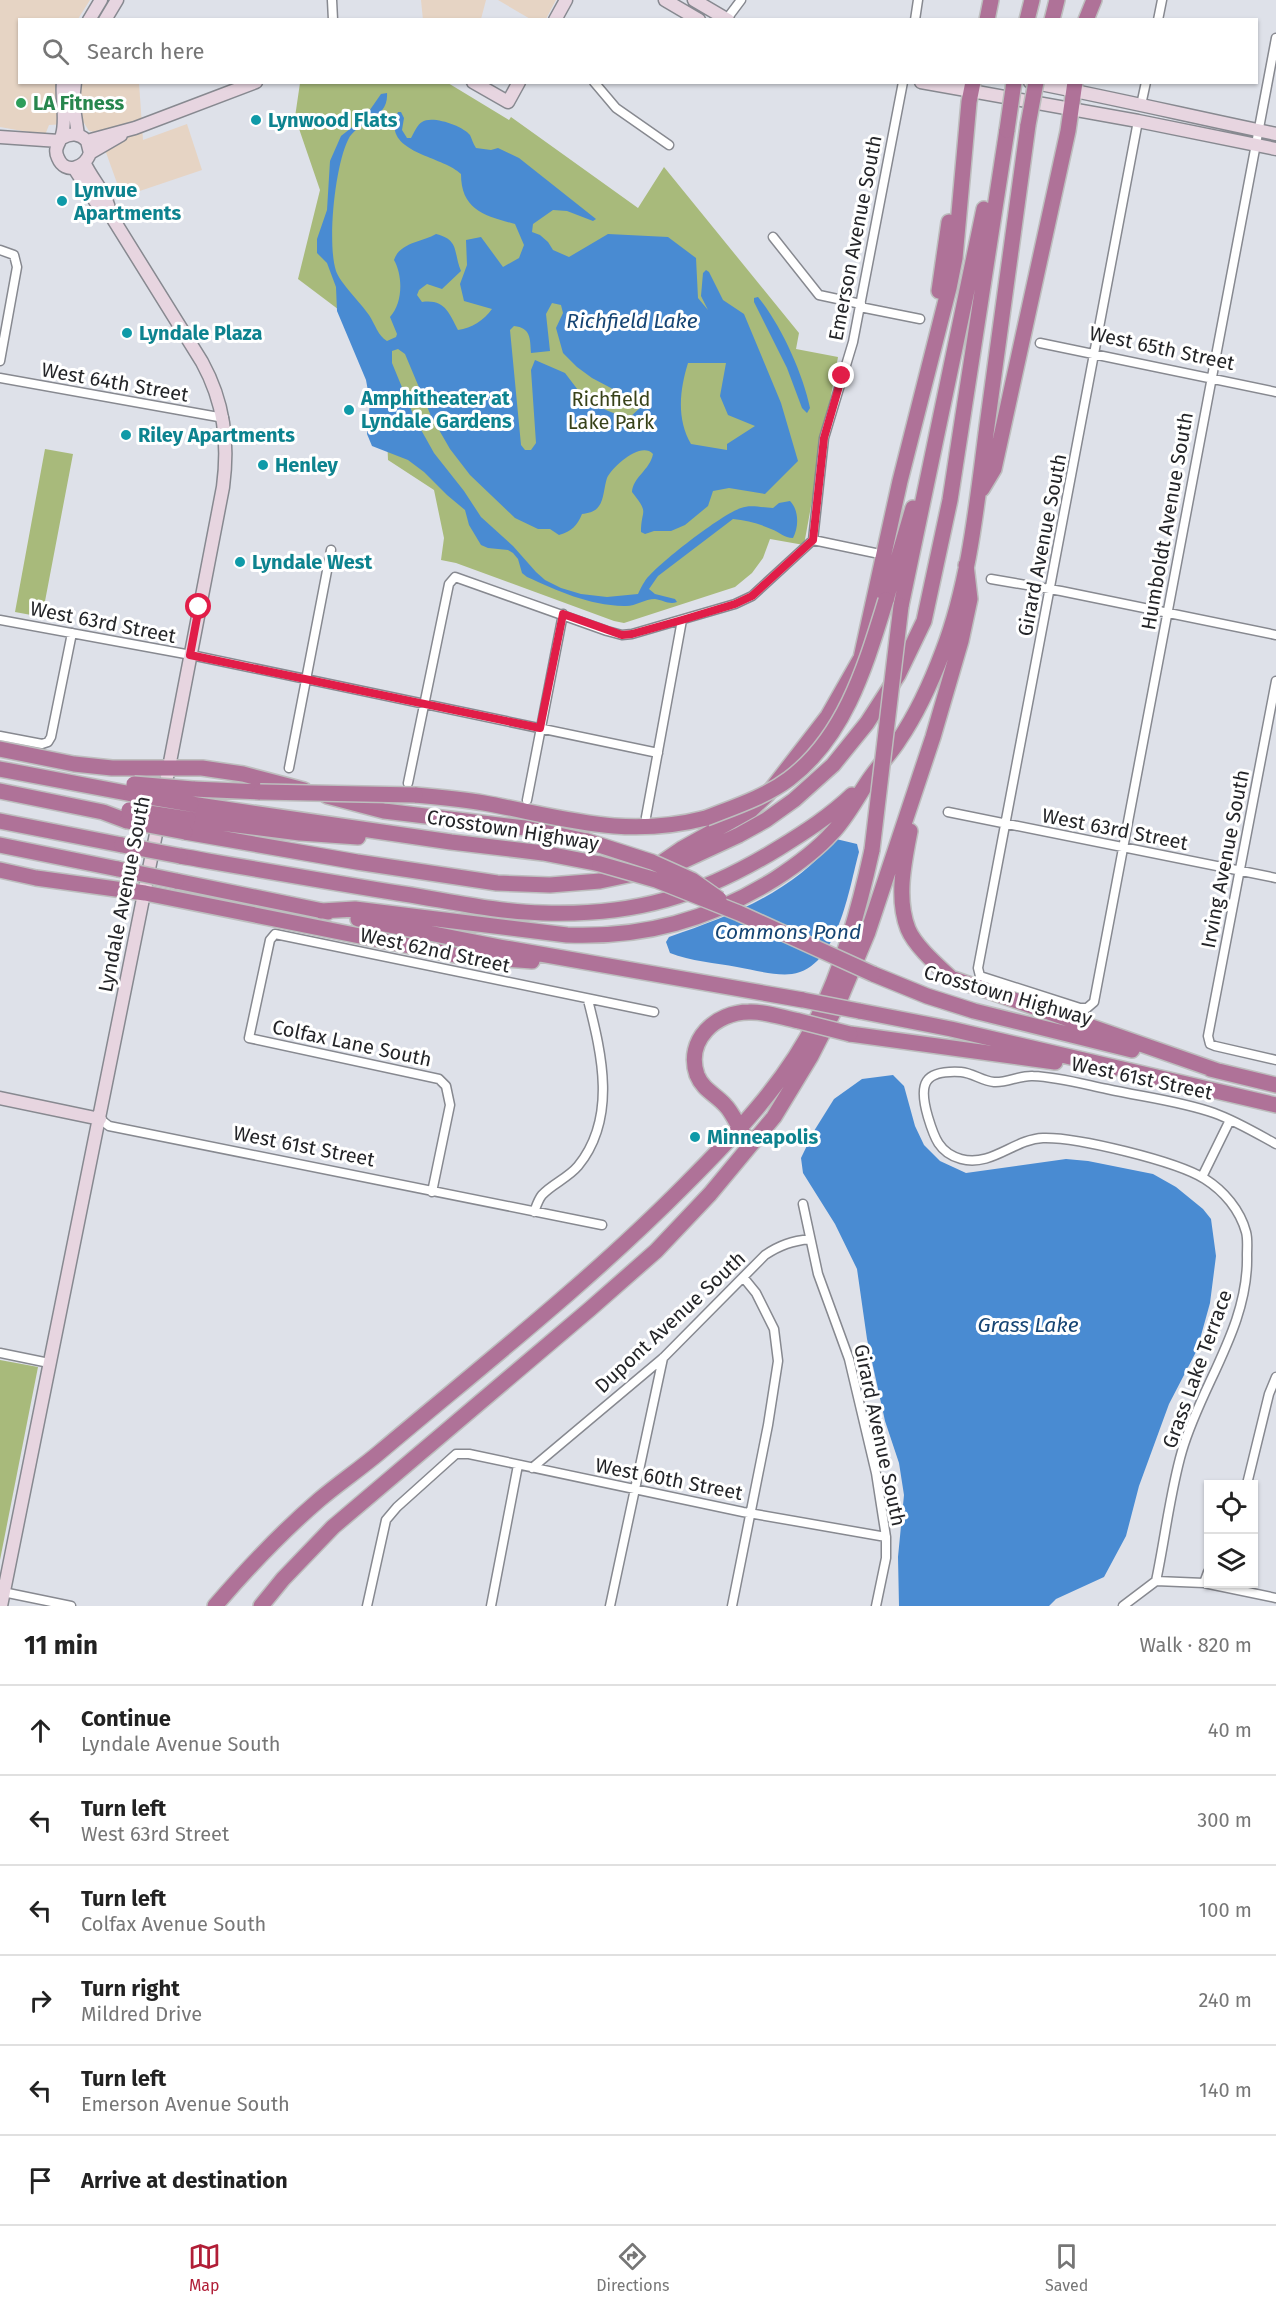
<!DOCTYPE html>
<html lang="en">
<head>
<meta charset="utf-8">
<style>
  body { margin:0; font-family:"Fira Sans",sans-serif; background:#f2f2f2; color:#222 }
  .controls { position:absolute; right:18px; bottom:18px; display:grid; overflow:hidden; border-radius:0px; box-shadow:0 2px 4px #0004 }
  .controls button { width:54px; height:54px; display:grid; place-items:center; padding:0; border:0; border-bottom:2px solid #e0e0e0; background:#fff; color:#222; font:30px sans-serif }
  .stop { position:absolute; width:18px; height:18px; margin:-14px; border:4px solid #e11d48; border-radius:50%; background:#fff }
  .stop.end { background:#e11d48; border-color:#fff; box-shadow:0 2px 6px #0008 }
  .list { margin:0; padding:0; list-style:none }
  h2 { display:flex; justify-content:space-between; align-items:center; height:78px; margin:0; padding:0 24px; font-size:26px }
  h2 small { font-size:20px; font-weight:400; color:#767676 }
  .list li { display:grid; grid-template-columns:39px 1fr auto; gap:18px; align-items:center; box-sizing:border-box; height:90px; padding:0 24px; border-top:2px solid #e0e0e0 }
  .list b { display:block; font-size:22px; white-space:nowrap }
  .list p { margin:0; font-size:20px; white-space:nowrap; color:#767676 }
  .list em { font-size:20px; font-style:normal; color:#767676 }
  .icon { flex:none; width:33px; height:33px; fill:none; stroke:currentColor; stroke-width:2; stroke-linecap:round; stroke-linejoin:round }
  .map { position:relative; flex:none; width:1276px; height:1606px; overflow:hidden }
  .search { position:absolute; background:#fff; box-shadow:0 2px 4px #0004; left:18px; right:18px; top:18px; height:66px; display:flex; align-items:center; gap:15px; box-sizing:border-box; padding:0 21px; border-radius:0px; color:#767676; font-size:22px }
  .sheet { height:618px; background:#fff }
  nav { display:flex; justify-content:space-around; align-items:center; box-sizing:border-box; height:84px; border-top:2px solid #e0e0e0; background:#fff; font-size:16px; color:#767676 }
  nav a { display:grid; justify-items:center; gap:3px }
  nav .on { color:#b11e37 }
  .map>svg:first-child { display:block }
  .commercial { fill:#e6d4c4 }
  .green { fill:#a8ba7b }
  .water { fill:#498bd2; fill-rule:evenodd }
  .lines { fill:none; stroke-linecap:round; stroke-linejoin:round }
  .street-casing { stroke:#878990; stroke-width:11 }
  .secondary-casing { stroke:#878990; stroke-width:15 }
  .highway-casing { stroke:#bdbebe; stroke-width:18 }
  .street { stroke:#fff; stroke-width:8 }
  .secondary { stroke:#e7d5e0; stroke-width:12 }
  .highway { stroke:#af7298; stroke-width:15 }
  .highway-bridge-casing { stroke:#bdbebe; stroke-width:18; stroke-linecap:butt }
  .highway-bridge { stroke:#af7298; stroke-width:15 }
  .route { stroke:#e11d48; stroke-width:8 }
  .leisure-dot { fill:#2e9e5b; stroke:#fff; stroke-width:2 }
  .culture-dot { fill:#0f9aa8; stroke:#fff; stroke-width:2 }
  .labels { text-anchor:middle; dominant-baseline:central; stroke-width:6; stroke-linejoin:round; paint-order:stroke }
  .leisure-label { font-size:20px; font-weight:bold; fill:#27864d; stroke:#fff; text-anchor:start }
  .culture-label { font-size:20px; font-weight:bold; fill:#0d838f; stroke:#fff; text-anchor:start }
  .street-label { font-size:20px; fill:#242528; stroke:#fff }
  .park-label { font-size:20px; fill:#384219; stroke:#fff }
  .water-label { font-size:21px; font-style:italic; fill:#164574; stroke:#fff }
</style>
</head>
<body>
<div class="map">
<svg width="1276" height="1606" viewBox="0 0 1276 1606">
  <rect width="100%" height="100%" fill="#dee1e9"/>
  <path class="commercial" d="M 0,0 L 90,0 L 78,19 L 20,20 L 20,82 L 139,83 L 143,140 L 187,124 L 202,170 L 122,197 L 99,133 L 89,131 L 84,123 L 49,125 L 45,135 L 0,127 Z
    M 421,0 L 486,0 L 481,19 L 423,20 Z
    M 498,0 L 556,0 L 546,19 L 532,20 Z"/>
  <path class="green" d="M 300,83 L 448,83 L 509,120 L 511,117 L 638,208 L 664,167 L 799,333 L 796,349 L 838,357 L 804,545 L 770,539 L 763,558 L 752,573 L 735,587 L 624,623 L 614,621 L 456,563 L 441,560 L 444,538 L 434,490 L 388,460 L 383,343 L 298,279 L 320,190 L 295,117 Z
    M 45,449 L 73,454 L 42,617 L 15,612 Z
    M 0,1360 L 38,1367 L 0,1560 Z"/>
  <path class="water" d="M 387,93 C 389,120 357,121 348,140 C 335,166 327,243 336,271 C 340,283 361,303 369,315 C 375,324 378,336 387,341 L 396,337 L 397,334 L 390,317 C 403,303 403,276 394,260 C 400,242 423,242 436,234 C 460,240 453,252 461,271 L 442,289 L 427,284 L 419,290 L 417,295 L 422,302 C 445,299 449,313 458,330 C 472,328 484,320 492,309 L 464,301 L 460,284 L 467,265 L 466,240 L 481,237 L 503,267 L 519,258 L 524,245 L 515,224 C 485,216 461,210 461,174 C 442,155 379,153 398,112 L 401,112 L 404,118 L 402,130 L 407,138 L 411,138 C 414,133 417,125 422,122 C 432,115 463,126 470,135 C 472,139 473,144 476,148 L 491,150 L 498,148 L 519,158 L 596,219 L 593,221 L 567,211 L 553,210 L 533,224 L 532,232 L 540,235 L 548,242 L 553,250 L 569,257 L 608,234 L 668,237 L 696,258 L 698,298 L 708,310 L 701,296 L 703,273 L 706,270 L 709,272 L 723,300 L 744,314 L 781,403 L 798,461 L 765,494 L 729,488 L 713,491 L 708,506 L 685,525 L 671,531 L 654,531 L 645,534 L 641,532 C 641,508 650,515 632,492 C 633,477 650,470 653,454 C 641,441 613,466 607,478 C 604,487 604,499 599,506 C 595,512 589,513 582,514 C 577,526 572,531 559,535 L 550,529 L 538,529 L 515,518 L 470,475 L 450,449 L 431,416 L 405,354 L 398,349 L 392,351 L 392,363 L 415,419 L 434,453 L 464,491 L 481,517 L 513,546 L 536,572 L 545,580 L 561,588 L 581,594 L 607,597 L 638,594 C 640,590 642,585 645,581 C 656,565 722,514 741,508 C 751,504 762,508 773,508 L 779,503 L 790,501 C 799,510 799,527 793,538 C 784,538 780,532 771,529 C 760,524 746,520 733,519 L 658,576 L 649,589 L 655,594 L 675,599 L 677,602 C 669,605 663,600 655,599 C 644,599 635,607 624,606 C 588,605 558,591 527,577 L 522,573 L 518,559 L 513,553 L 508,550 L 488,548 L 481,545 L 469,525 L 465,510 L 447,495 L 424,472 L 408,460 L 372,446 L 367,434 L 370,402 L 366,380 L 337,311 L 336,287 L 327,263 L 317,253 L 317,239 L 327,210 L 330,161 L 341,136 L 365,117 L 381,94 ZM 552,303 L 561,305 L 563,313 L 556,328 L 563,353 L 577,367 L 592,378 L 643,405 L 628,419 L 606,410 L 581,394 L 565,373 L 535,360 L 531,370 L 536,443 L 531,450 L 525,450 L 521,445 L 510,330 L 514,326 C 531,328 530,338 531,353 L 550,351 L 546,314 ZM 688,363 L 726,363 L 720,396 L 728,415 L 755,426 L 727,444 L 727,450 L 691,444 C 676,418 680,389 688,363 Z
    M 758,297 C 781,325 803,374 810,408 L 807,413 L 802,408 L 787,368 L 754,302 L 754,298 Z
    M 836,839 L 857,844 L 859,852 C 849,888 838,968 792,974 C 775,976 754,970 737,967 C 716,963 690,961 670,953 L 666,942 L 669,937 C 733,915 791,893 836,839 Z
    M 893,1075 L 904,1086 L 915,1126 L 924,1145 L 940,1161 L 966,1173 L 1066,1159 L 1088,1161 L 1153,1174 L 1176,1187 L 1203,1209 L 1211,1219 L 1216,1256 L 1210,1303 L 1197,1350 L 1169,1404 L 1139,1486 L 1126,1536 L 1104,1577 L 1056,1599 L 1049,1606 L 899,1606 L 898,1557 L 904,1495 L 899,1463 L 885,1421 L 867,1339 L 857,1269 L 835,1224 L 803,1173 L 801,1158 L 814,1131 L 834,1099 L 862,1079 Z"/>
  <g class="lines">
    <defs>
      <path id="street" d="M 332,0 L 333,20
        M 726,20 L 741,0
        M 915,20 L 918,0
        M 1158,20 L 1162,0
        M 594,82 L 616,108 L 669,145
        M 1141,105 L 1146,82
        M 1138,121 L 978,968 L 980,976 L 1080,1008 L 1087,1008 L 1094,1002 L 1276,38
        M 773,237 L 819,295 L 861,304
        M 0,250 L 14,255 L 17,267 L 0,361
        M 860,307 L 920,319
        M 1040,343 L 1276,392
        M 0,378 L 224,418
        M 813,540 L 824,438 L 853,342 L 903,82
        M 813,540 L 875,553
        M 991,579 L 1061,591 L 1276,635
        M 0,620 L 191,655 L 658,753
        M 1276,681 L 1208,1036 L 1210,1044 L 1215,1046 L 1276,1060
        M 0,736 L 42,744 L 48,742 L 51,737 L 72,633
        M 289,768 L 331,550
        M 408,783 L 449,584 L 455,577 L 607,631 L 622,635 L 632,634 L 735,604 L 752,596 L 813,540
        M 527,800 L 563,614
        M 948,812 L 1276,878
        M 646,817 L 682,620
        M 100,1119 L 109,1126 L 602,1225
        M 1202,1177 L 1230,1120
        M 432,1192 L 450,1105 L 446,1086 L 439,1079 L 249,1038 L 270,940 L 275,934 L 654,1012
        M 803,1204 L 818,1274 L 849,1359 L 876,1473 L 886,1537 L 886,1558 L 876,1606
        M 534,1212 C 536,1207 538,1200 542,1195 C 552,1184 568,1178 578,1166 C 617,1118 602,1055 588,1000
        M 0,1353 L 49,1363
        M 532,1468 L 663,1358 L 765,1255 C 780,1245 792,1241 810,1239
        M 1247,1484 L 1269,1394 L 1276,1377
        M 1156,1581 L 1204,1583 L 1276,1598
        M 1204,1583 L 1208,1572
        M 3,1592 L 71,1606
        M 367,1606 L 386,1520 L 397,1507 L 456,1454 L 469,1454 L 743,1512 L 886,1537
        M 491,1606 L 518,1465
        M 610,1606 L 663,1358
        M 732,1606 L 768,1425 L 778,1361 L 774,1329 L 756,1293 L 743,1277
        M 1123,1606 L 1156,1581 C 1165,1539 1170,1492 1182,1451 C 1201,1385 1249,1326 1247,1255 C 1247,1248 1248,1239 1246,1232 C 1240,1210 1224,1191 1205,1179 C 1176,1161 1077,1137 1043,1138 C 1014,1139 992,1167 961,1159 C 939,1153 934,1137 928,1117 C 918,1083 924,1070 961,1072 C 973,1073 982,1081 994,1082 C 1007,1083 1020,1075 1033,1076 C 1058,1077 1083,1084 1107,1089 C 1143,1097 1180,1101 1214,1113 C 1236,1121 1256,1133 1276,1144"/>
      <path id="secondary" d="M 665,0 L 699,20
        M 694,0 L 728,20
        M 89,20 L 101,0
        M 105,20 L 117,0
        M 555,20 L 566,0
        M 75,82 L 73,101 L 78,135
        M 473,82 L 508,102 L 519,82
        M 921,82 L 1138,121 L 1276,149
        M 1030,82 C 1113,98 1194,117 1276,134
        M 0,137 L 59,141
        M 62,138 C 71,133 79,133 87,141 L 90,153 C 85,168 65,175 58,158 C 53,148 60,143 62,135 C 67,118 61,100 63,82
        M 87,141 L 135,128 L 256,82
        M 90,153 L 121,135
        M 85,164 C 93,181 108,195 110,214
        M 74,168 L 97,204 L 110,214 L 202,362 C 224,402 229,442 223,487 L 164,793
        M 0,1098 L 100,1119
        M 1,1606 L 159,819"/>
      <path id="highway" d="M 987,20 L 991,0
        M 1027,20 L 1032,0
        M 1052,20 L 1057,0
        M 1086,20 L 1094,0
        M 939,291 L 949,222
        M 982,489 L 994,469 L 1068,131 L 1075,82
        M 886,600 L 913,508
        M 901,606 L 984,209
        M 0,749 L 74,764 L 112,768 L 202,768 L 243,774 L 304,790
        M 0,769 L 132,794
        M 193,789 L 260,792
        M 0,791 L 103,812 L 127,821
        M 415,795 C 438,797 461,799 484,803 C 565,818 624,839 706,818
        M 327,796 L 384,811 L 525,828 L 587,841
        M 191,804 L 451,842 L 543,853 L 600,864
        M 188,819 L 300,833 L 358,837
        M 0,821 L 122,845
        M 910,831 C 904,862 896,898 908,929 C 915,946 937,965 951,978 L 1218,1071
        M 185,832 L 357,862 L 497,883 L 550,885 L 600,881 L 652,870 L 683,861 L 739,835 L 766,820 L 794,800 L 833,765 L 867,723 L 898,675 L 924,621 L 950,500 L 1007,130
        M 0,845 L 118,869
        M 180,856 C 255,869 329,882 404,894 C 449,901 497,912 543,913 C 635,916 701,896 779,848 C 805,832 830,816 852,795
        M 664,861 L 683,848 L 751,810 L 767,795 L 828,716 L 861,658 L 900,481 L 949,288 L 955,258 L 969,102 L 973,82
        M 0,870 L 36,878 L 145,893 L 460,956 L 532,961
        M 176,881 L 328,912
        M 321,911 L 355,909 L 567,935 C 644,938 709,920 775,879 C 795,866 816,851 832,833 C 847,818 858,795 871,777 C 880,764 891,753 899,740 C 918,712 931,683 943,651 C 970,580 977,501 987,426 C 1001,325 1015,225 1028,125
        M 358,919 L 500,947 L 803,1000
        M 873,974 L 927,996 L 974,1011 L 1132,1050
        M 859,1011 L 951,1029 L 1276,1105
        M 850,1034 L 1055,1062
        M 1210,1069 L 1276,1085
        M 745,1136 C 738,1127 733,1113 725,1105 C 715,1094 703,1090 697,1075 C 685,1040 716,1012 749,1012 C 765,1011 783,1018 799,1021
        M 215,1606 C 245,1571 284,1530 319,1500 C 339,1483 360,1469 380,1452 C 483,1365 590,1281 685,1185 C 734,1136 785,1083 816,1021 C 843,967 859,909 872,850
        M 261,1606 L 283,1579 L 333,1527 L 590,1309 L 656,1251 L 710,1194 L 774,1117 L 811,1056 L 840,999 L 868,932 L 933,737 L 961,641 L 970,599 L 966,565"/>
    </defs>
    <use href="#street" class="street-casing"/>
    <use href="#secondary" class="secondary-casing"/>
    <use href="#highway" class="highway-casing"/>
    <use href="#street" class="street"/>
    <use href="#secondary" class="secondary"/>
    <use href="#highway" class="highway"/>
    <defs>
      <path id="highway-bridge" d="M 1028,125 L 1036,82
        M 1007,130 L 1014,82
        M 134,784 L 193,789
        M 260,792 L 415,795
        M 132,794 L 191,804
        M 129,810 L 188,819
        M 706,818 C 734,807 765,797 789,779 C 846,736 866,664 886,600
        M 127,821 L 185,832
        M 587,841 L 652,862 L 692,880 L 719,899
        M 122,845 L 180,856
        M 872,850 L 901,606
        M 600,864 L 656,880 L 739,913 L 873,974
        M 118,869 L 176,881
        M 803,1000 L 859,1011
        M 799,1021 L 850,1034"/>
    </defs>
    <use href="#highway-bridge" class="highway-bridge-casing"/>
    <use href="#highway-bridge" class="highway-bridge"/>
  </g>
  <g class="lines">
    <path class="route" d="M 199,607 L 190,655 L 540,728 L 563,614 L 622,635 L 632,634 L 682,620 L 735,604 L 752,596 L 813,540 L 824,438 L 842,376"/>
  </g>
  <circle class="leisure-dot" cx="21" cy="103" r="6"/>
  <g class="culture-dot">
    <circle cx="256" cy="120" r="6"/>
    <circle cx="62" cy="201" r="6"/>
    <circle cx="127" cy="333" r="6"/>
    <circle cx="349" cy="410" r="6"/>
    <circle cx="126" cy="435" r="6"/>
    <circle cx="263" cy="465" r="6"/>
    <circle cx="240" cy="562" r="6"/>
    <circle cx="695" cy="1137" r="6"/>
  </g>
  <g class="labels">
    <g class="leisure-label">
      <text x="33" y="103">LA Fitness</text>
    </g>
    <g class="culture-label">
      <text x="268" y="120">Lynwood Flats</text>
      <text x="74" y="190">Lynvue<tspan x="74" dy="23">Apartments</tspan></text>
      <text x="139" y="333">Lyndale Plaza</text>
      <text x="361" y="398">Amphitheater at<tspan x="361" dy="23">Lyndale Gardens</tspan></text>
      <text x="138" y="435">Riley Apartments</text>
      <text x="275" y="465">Henley</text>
      <text x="252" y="562">Lyndale West</text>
      <text x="707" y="1137">Minneapolis</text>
    </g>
    <g class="street-label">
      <text transform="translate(855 238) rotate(-79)">Emerson Avenue South</text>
      <text transform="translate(1162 348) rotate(12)">West 65th Street</text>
      <text transform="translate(115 382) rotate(10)">West 64th Street</text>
      <text transform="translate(1167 521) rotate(-80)">Humboldt Avenue South</text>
      <text transform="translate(1042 545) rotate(-79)">Girard Avenue South</text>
      <text transform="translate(103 622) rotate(11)">West 63rd Street</text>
      <text transform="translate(1115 829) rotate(11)">West 63rd Street</text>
      <text transform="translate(513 830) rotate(9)">Crosstown Highway</text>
      <text transform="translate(1225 859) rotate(-79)">Irving Avenue South</text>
      <text transform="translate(124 894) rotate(-79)">Lyndale Avenue South</text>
      <text transform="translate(435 950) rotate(12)">West 62nd Street</text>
      <text transform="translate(1008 995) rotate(16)">Crosstown Highway</text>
      <text transform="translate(352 1043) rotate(12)">Colfax Lane South</text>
      <text transform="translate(1142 1078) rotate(12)">West 61st Street</text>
      <text transform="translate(304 1146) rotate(11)">West 61st Street</text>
      <text transform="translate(670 1322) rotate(-43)">Dupont Avenue South</text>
      <text transform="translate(1197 1369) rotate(-70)">Grass Lake Terrace</text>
      <text transform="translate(880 1435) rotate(78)">Girard Avenue South</text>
      <text transform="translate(669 1479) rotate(11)">West 60th Street</text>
    </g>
    <g class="park-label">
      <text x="611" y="399">Richfield<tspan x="611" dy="23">Lake Park</tspan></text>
    </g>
    <g class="water-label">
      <text x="632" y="321">Richfield Lake</text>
      <text x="788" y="932">Commons Pond</text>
      <text x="1028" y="1325">Grass Lake</text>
    </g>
  </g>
</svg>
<div class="controls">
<button><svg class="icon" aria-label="locate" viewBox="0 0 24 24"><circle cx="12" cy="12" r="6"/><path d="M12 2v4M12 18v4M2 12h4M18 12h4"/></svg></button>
<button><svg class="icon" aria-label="layers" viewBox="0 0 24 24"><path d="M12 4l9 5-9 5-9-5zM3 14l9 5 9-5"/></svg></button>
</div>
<div class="stop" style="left:199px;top:607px"></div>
<div class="stop end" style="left:842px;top:376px"></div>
<div class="search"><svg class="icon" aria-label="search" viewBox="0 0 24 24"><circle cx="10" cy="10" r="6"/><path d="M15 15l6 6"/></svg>Search here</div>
</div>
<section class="sheet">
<h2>11 min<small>Walk · 820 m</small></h2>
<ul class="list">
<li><svg class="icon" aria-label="ahead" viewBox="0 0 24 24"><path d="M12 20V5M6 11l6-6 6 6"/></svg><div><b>Continue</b><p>Lyndale Avenue South</p></div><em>40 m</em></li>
<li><svg class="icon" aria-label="left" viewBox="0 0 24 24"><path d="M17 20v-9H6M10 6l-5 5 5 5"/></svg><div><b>Turn left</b><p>West 63rd Street</p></div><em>300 m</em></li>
<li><svg class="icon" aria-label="left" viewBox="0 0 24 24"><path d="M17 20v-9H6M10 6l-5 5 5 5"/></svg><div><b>Turn left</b><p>Colfax Avenue South</p></div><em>100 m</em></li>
<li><svg class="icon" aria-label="right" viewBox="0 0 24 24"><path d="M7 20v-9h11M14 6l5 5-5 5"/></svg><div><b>Turn right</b><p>Mildred Drive</p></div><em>240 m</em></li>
<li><svg class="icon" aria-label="left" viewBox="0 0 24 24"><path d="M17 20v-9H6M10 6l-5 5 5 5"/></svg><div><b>Turn left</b><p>Emerson Avenue South</p></div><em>140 m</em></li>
<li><svg class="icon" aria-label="arrive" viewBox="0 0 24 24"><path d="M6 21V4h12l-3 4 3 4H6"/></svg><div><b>Arrive at destination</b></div></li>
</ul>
</section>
<nav>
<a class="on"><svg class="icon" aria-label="map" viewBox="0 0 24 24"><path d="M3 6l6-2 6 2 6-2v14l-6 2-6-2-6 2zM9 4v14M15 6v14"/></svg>Map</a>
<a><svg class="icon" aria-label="directions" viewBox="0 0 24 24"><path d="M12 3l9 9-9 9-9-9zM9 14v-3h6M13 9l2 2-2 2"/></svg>Directions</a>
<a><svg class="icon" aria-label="saved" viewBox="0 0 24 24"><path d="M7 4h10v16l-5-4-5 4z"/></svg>Saved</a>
</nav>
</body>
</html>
